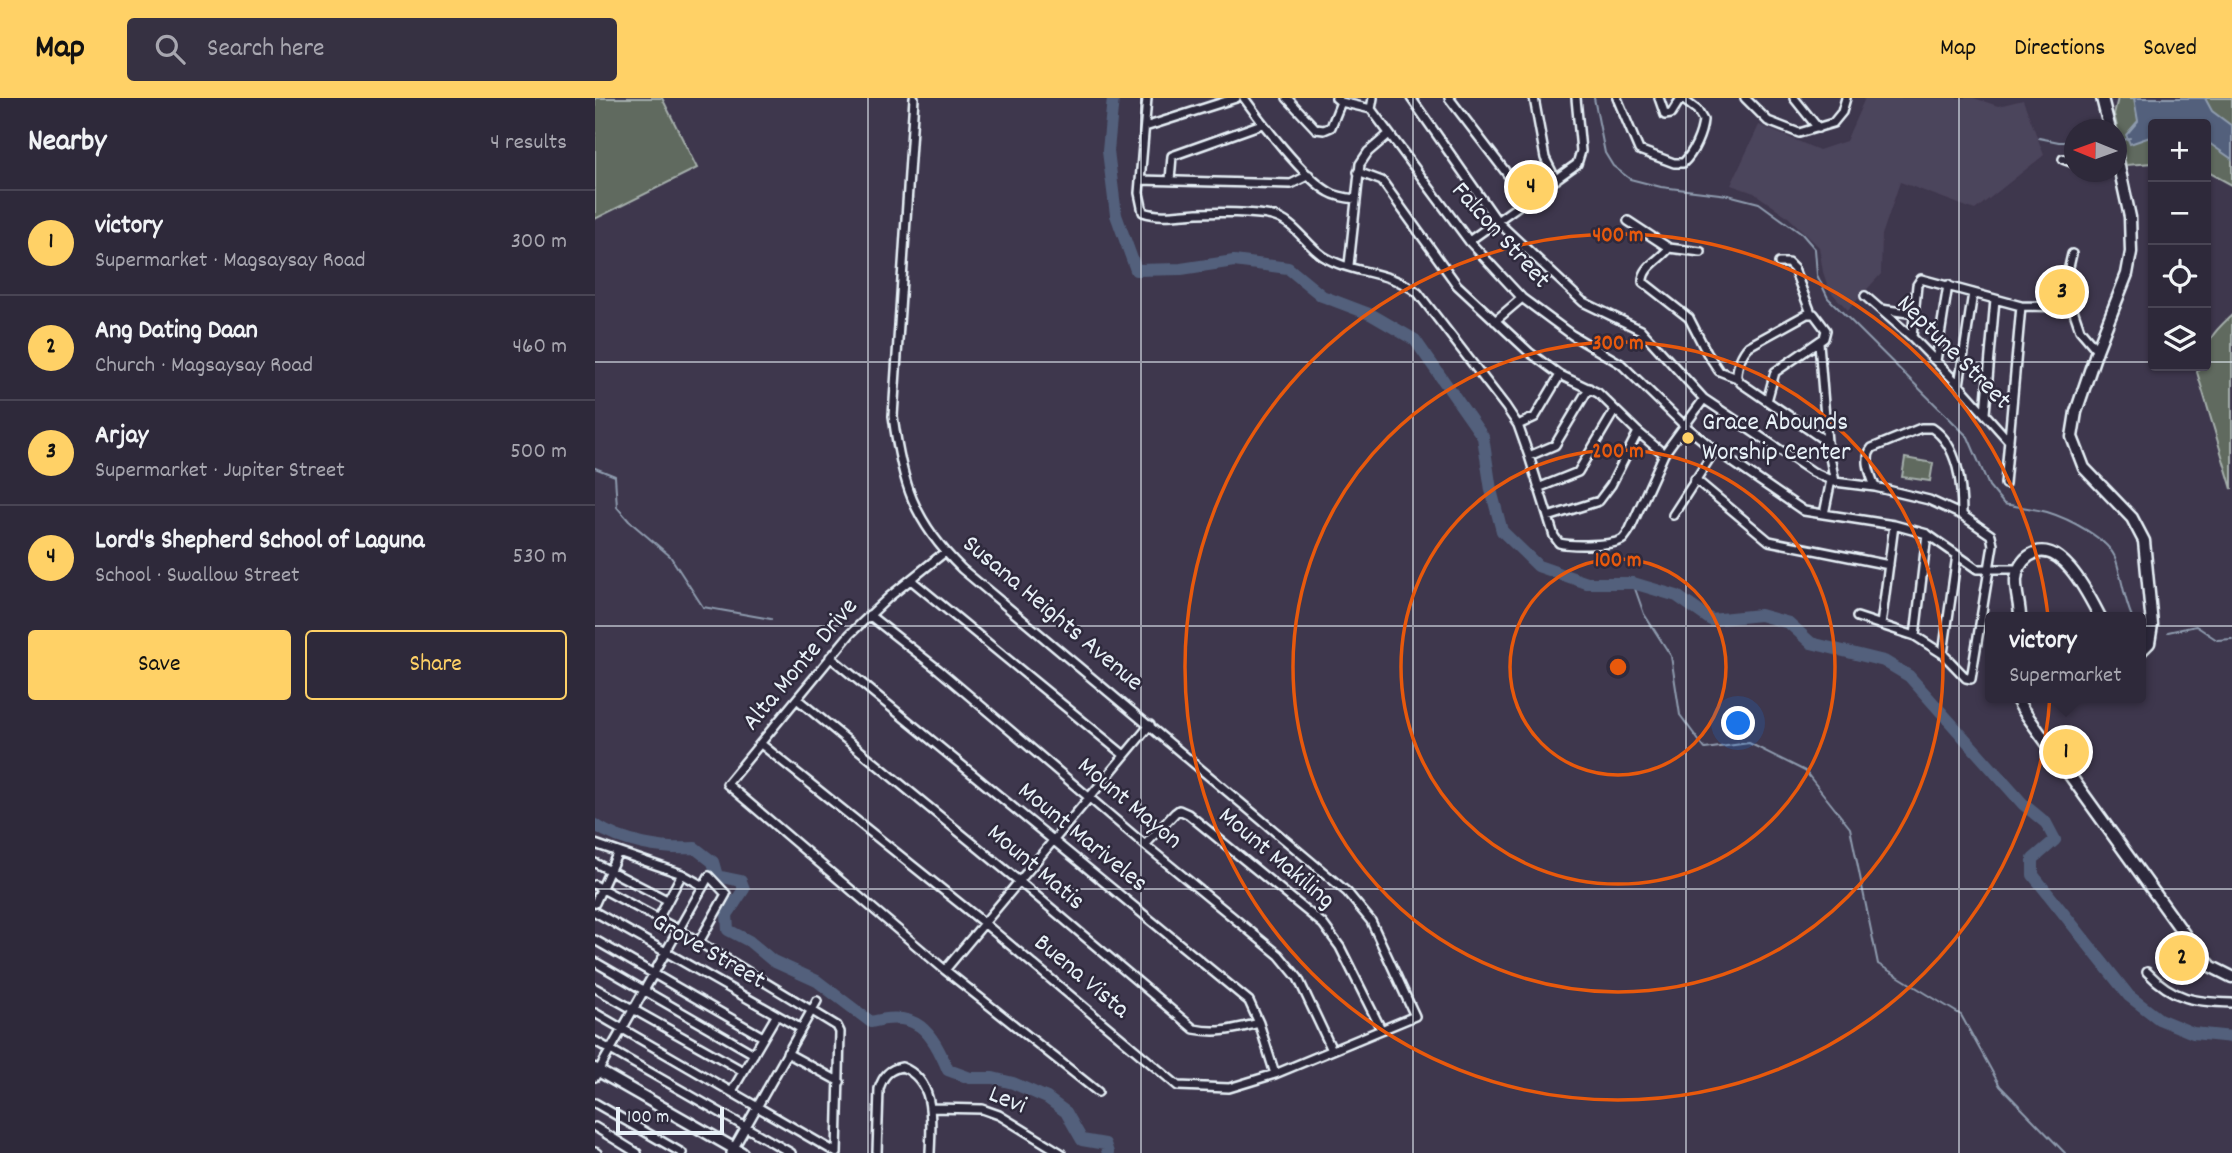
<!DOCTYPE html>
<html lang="en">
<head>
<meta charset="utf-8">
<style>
  body { margin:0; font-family:Dekko,sans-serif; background:#363142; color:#f1f3f6 }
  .controls { position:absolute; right:21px; top:21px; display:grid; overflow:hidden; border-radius:7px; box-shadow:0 2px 5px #0004 }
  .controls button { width:63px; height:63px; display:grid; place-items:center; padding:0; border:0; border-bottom:2px solid #494554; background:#2e293a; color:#f1f3f6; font:35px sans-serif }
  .compass { position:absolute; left:1469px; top:21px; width:63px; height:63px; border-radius:50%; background:#2e293a; box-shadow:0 2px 5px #0004; rotate:271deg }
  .scale { position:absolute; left:21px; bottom:18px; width:108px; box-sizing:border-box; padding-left:7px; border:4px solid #e8f1f8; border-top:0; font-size:19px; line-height:24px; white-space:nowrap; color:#e8f1f8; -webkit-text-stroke:5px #2f2a3d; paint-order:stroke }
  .you { position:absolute; left:1144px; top:626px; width:24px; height:24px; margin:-18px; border:5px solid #fff; border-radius:50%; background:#1a73e8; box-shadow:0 0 0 10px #1a73e833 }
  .badge { display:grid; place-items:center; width:46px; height:46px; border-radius:50%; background:#ffd166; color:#111; font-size:23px; font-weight:700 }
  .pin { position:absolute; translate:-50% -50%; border:4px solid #fff; box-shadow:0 2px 7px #0006 }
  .popup { position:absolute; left:1390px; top:514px; width:161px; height:91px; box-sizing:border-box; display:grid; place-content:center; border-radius:7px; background:#2e293a; filter:drop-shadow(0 2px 5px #0005); font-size:23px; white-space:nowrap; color:#a7a6af }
  .popup b { font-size:26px; color:#f1f3f6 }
  .popup::after { content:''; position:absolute; left:50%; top:100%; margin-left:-14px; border:14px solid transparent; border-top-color:#2e293a }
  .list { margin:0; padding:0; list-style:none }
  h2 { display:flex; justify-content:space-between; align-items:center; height:91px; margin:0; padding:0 28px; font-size:30px }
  h2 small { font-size:23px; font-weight:400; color:#a7a6af }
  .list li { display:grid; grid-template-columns:46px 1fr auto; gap:21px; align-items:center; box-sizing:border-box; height:105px; padding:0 28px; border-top:2px solid #494554 }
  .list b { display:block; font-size:26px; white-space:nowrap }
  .list p { margin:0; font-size:23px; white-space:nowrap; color:#a7a6af }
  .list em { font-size:23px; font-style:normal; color:#a7a6af }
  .actions { display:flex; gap:14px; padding:21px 28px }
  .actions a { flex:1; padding:16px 0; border:2px solid #ffd166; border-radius:7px; text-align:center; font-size:24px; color:#ffd166 }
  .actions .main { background:#ffd166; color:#111 }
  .icon { flex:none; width:38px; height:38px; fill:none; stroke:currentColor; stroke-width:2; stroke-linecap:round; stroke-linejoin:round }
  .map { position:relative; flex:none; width:1637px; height:1055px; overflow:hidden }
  header { display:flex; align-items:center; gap:42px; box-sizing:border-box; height:98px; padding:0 35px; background:#ffd166; color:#111 }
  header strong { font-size:33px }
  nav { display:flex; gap:38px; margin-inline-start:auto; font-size:24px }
  .search { width:490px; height:63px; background:#363142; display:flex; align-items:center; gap:18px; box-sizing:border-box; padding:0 24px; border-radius:7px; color:#a7a6af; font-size:26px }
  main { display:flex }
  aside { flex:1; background:#2e293a }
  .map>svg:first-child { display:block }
  .built { fill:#4c445b }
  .green { fill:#606a5e; stroke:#a4aeab; stroke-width:2 }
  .water { fill:#52617c; stroke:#8e9bae; stroke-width:2 }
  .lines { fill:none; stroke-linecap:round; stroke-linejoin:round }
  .stream { stroke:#8e9bae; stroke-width:2 }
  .river { stroke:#52617c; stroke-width:12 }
  .street-casing { stroke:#e8f1f8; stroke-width:12 }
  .secondary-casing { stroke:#e8f1f8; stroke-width:15 }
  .street { stroke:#2f2a3d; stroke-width:7 }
  .secondary { stroke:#2f2a3d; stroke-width:10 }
  .grid { fill:none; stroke:#e8f1f8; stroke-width:2; stroke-opacity:0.55 }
  .ring { fill:none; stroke:#e8590c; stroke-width:3.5 }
  .poi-dot { fill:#ffd166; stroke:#2f2a3d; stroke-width:2.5 }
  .labels { text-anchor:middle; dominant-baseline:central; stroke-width:5; stroke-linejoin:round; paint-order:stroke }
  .street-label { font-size:26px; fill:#e8f1f8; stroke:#2f2a3d }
  .poi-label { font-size:26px; fill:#e8f1f8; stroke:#2f2a3d; text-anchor:start }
  .centre { fill:#e8590c; stroke:#2f2a3d; stroke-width:3.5 }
  .ring-label { font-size:21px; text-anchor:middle; font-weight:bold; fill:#e8590c; stroke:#2f2a3d; stroke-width:5; stroke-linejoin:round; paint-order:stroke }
</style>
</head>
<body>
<header>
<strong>Map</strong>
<div class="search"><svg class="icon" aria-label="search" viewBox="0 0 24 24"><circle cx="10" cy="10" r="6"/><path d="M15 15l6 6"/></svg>Search here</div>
<nav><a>Map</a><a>Directions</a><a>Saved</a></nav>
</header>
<main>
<aside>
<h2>Nearby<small>4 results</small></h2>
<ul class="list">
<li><span class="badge">1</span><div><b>victory</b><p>Supermarket · Magsaysay Road</p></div><em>300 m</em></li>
<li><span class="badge">2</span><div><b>Ang Dating Daan</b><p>Church · Magsaysay Road</p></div><em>460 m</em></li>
<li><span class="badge">3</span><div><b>Arjay</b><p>Supermarket · Jupiter Street</p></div><em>500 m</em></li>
<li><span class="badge">4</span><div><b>Lord's Shepherd School of Laguna</b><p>School · Swallow Street</p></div><em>530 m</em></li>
</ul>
<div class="actions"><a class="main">Save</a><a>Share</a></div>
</aside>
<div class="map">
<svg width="1637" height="1055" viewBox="0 0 1637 1055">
  <rect width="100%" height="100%" fill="#3e374d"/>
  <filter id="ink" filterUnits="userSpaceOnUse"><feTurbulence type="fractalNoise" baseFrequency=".0143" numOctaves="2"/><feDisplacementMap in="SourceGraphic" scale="14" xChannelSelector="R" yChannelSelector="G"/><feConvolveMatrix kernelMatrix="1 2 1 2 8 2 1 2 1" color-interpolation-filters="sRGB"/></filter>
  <g filter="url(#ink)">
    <path class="built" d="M 1270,0 L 1379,0 L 1403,8 L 1428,2 L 1449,57 L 1380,112 L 1305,84 L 1287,137 L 1286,176 L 1253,212 L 1234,192 L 1228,174 L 1224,149 L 1192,118 L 1159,95 L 1136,87 L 1164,27 L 1224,52 L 1251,43 Z"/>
    <path class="green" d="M 0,0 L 67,0 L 102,70 L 0,121 Z
      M 1523,0 L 1637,0 L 1637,87 L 1611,73 L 1611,26 L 1558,26 L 1558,65 L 1531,67 L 1519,16 Z
      M 1637,217 L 1637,391 L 1602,274 L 1605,268 L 1611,268 C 1611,240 1618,235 1637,217 Z
      M 1310,360 L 1338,365 L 1335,383 L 1307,379 Z"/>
    <path class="water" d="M 1539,0 L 1610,0 L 1617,13 L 1637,28 L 1637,61 L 1611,43 L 1611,26 L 1558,26 L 1558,38 L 1535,46 L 1531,37 L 1543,23 Z"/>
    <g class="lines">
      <path class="stream" d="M 999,0 L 1010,55 L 1018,68 L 1035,81 L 1066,89 L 1133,97 L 1164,105 L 1207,136 L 1220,151 L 1222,177 L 1233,200 L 1373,339 L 1394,388 L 1409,406 C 1423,409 1438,410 1452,414 C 1472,420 1515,441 1521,462 C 1527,481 1529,501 1537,519
        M 1444,40 L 1464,44 L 1479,44
        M 1521,44 L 1535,40
        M 0,370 L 20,378 L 22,409 L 34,423 L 75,458 L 108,509 L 176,521
        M 1038,485 L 1049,516 L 1076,558 L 1085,617 L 1110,651 L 1154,645 L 1210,673 L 1255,730 L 1283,866 L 1366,917 L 1405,988 L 1470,1055
        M 1573,534 L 1601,528 L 1622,542 L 1637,541"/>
      <path class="river" d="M 518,0 L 513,53 L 521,117 L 541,172 L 586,171 L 639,163 L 693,170 L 727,198 L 777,217 L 820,242 L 888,339 L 896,392 L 907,433 L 943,468 L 992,485 L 1038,485 L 1082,498 L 1116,522 L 1165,517 L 1194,525 L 1216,545 L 1289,563 L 1314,578 L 1428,706 L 1451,725 L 1460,742 L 1438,761 L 1438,777 L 1534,898 L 1564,921 L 1598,935 L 1637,939
        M 0,727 C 28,745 67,752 100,750 L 118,764 L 122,778 L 146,783 L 149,791 L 132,817 L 133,832 L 154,843 L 178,863 L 222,883 L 276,924 C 322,911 336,933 353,972 L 375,980 L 398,980 L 418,985 L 452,1000 L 471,1014 L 487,1042 L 510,1046 L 513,1055"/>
      <defs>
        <path id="street" d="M 552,0 L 544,95 L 548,114 C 565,120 584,116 602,115 C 622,114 659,114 677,118 C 699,123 710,146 728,158 C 756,176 794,172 823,195 L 911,309 L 923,327 L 934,358 L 959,438 L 964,445 C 976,448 1019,448 1028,441 C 1029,440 1035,432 1035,431 L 1069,356 L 1109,301
          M 649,0 C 666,24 709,80 734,94 C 742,99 752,100 761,101
          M 692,0 L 721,31 L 729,32 L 736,29 L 746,4
          M 741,0 L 746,4 L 776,11
          M 816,0 L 903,124 L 988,204 L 1046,232 L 1109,301 L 1218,374 L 1240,384 L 1280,389 L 1334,402 L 1367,417 L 1396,437 L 1398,447 L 1376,581 L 1371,580 L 1348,556 L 1320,538 L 1262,519
          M 854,0 L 933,103
          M 939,0 L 950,60 L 961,82
          M 1022,0 L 1044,52 L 1079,65 L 1088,65 C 1098,56 1107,36 1108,22 L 1102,12 L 1086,0 L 1076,16 L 1070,17 L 1064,0
          M 1150,0 L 1173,23 L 1204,35 L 1238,25 L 1247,14 L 1251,0
          M 1199,0 L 1223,30
          M 776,11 L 874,143 L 927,200 L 977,237 L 1026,266 L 1089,327 L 1120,352 L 1209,413 L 1299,427 L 1332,436 L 1382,471 L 1424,471
          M 776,11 L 778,0
          M 550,29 L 641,0
          M 1468,61 L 1479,65
          M 763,74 L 787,83 L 862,187 L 934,254 L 965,277 L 1003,295 L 1043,334 L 1069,356
          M 545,82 L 696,86 L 714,77
          M 575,82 L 577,58 L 667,26
          M 1033,123 L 1074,150 C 1066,161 1047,169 1048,184 L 1094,220 L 1112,255 L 1124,273 L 1142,280 L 1146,285 L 1232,344
          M 874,143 L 982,66 L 986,53 L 981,0
          M 1074,150 L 1106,154
          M 1477,156 L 1474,169 L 1468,182 L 1485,232 L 1502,252
          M 1184,165 L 1193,165 L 1199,171 L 1216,215
          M 754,167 L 765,66 L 773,54 L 794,36
          M 1270,198 L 1317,239 L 1364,287 L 1414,343
          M 1286,211 L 1320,216
          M 900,223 L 927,200
          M 1317,239 L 1322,187 L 1326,181 L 1426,208 L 1476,209
          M 1224,245 L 1232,344 L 1240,384
          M 1341,263 L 1353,187
          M 1142,280 C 1141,269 1147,255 1154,248 L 1212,216 L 1219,216 L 1231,232 L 1229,240 L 1180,274 L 1172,303
          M 1364,287 L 1378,195
          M 1390,315 L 1400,201
          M 923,327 L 940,319 L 965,277
          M 934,358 L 960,347 L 994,290
          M 1100,381 L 1174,443 L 1294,467
          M 1410,386 L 1426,208
          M 1280,389 C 1276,377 1268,361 1277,350 L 1326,330 L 1337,330 C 1364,348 1367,388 1367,417
          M 943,390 L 983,374 L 1020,312
          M 1229,416 L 1236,382
          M 1078,417 L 1120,352
          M 953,419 L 1004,403 L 1016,387 L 1043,334
          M 350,454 L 294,499 L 255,536 L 132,686 L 350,872 L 503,994
          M 316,482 L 529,657
          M 274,517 L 344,572 L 550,747 L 684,857 L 703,880 L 737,952
          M 1286,527 L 1299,427
          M 1320,538 L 1332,436
          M 1348,556 L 1362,457
          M 235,559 L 654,903 L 664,925 L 680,976
          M 202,601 L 425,784 L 599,931 C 623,936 640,931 664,925
          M 166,646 L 389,825 L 583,988 L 634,990 L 680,976 L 820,918 L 776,823 L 752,794 L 367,471 C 318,423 307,385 298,318 L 319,0
          M 0,746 L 87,776 L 108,788
          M 550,747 L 580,715 L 584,712 L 593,716 L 728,826 L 745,849 L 786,931
          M 0,765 L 72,802
          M 0,787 L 84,832 L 242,928 L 245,934 L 242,1055
          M 0,805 L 23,754
          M 0,814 L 205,930
          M 63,821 L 87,776
          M 0,842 L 168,939
          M 0,864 L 159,956
          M 350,872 L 555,627
          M 1552,874 C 1579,902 1600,904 1637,905
          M 0,890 L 148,973
          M 0,915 L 242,1055
          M 0,943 L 196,1055
          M 192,955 L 245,984
          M 0,979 L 114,778 L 131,796 L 104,844
          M 137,993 L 181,918
          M 0,1005 L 87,1055
          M 337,1010 L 387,1011 L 404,1017 L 466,1055
          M 0,1029 L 42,1055
          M 0,1054 L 2,1055
          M 136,1055 L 222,903
          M 282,1055 L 284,991 C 288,978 294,971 307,969 C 342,983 336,1025 335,1055"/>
        <path id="secondary" d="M 1507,0 L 1515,32
          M 1521,55 L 1535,119 L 1536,154 L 1532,176 L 1502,252 L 1481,314 L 1477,339 L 1489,370 L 1537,420 L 1549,443 L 1557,527 L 1554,545 L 1546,553
          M 1425,519 C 1425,507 1420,493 1421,481 C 1422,472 1427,463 1434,458 C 1465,436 1495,500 1505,519
          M 1421,600 L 1428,612 L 1597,847 L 1617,869 L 1637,879
          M 0,971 L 147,1055"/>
      </defs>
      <use href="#street" class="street-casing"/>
      <use href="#secondary" class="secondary-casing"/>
      <use href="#street" class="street"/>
      <use href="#secondary" class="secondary"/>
    </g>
  </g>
  <path class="grid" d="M 273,0 L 273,1055M 546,0 L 546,1055M 818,0 L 818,1055M 1091,0 L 1091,1055M 1364,0 L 1364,1055M 0,264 L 1558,264M 1611,264 L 1637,264M 0,528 L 1637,528M 0,791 L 1637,791"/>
  <g class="ring">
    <circle cx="1023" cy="569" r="108"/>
    <circle cx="1023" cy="569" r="217"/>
    <circle cx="1023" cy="569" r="325"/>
    <circle cx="1023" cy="569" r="433"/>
  </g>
  <circle class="poi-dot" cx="1093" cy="340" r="7"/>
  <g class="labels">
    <g class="street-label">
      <text transform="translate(905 138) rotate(48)">Falcon Street</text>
      <text transform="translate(1358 255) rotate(45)">Neptune Street</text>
      <text transform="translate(457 516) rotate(40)">Susana Heights Avenue</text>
      <text transform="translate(206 567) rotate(-50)">Alta Monte Drive</text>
      <text transform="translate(534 706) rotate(40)">Mount Mayon</text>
      <text transform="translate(487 740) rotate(39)">Mount Mariveles</text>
      <text transform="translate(681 761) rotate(40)">Mount Makiling</text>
      <text transform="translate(440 770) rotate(40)">Mount Matis</text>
      <text transform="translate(113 854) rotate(30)">Grove Street</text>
      <text transform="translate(486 879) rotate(40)">Buena Vista</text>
      <text transform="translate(412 1003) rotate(22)">Levi</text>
    </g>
    <g class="poi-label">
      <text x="1107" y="325">Grace Abounds<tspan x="1107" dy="30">Worship Center</tspan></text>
    </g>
  </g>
  <circle cx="1023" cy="569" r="10" class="centre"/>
  <g class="ring-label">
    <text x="1023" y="143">400 m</text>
    <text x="1023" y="251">300 m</text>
    <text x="1023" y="359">200 m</text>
    <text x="1023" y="468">100 m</text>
  </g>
</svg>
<div class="controls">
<button>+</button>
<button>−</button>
<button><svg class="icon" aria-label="locate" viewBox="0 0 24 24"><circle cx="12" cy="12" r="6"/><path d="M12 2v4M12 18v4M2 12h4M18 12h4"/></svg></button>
<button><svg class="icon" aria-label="layers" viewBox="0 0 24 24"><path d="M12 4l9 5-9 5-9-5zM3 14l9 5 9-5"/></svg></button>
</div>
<svg class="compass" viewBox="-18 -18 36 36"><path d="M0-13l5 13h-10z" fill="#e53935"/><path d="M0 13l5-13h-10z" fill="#a7a6af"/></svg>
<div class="scale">100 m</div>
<div class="you"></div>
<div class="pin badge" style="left:1471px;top:654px">1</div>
<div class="popup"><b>victory</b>Supermarket</div>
<div class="pin badge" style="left:1587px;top:860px">2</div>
<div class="pin badge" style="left:1467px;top:194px">3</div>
<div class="pin badge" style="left:936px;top:89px">4</div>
</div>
</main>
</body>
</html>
